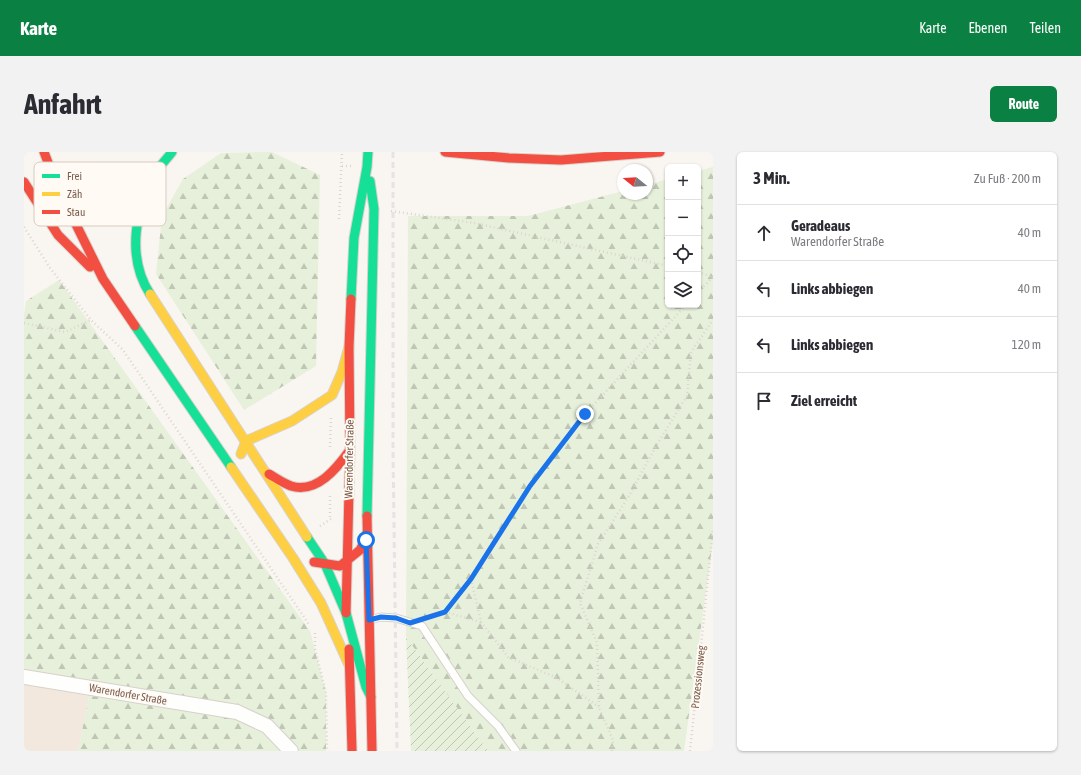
<!DOCTYPE html>
<html lang="de">
<head>
<meta charset="utf-8">
<style>
  body { margin:0; font-family:"Asap Condensed",sans-serif; background:#f2f2f3; color:#2b2b33 }
  .controls { position:absolute; right:12px; top:12px; display:grid; overflow:hidden; border-radius:6px; box-shadow:0 1px 3px #0004 }
  .controls button { width:36px; height:36px; display:grid; place-items:center; padding:0; border:0; border-bottom:1px solid #e1e1e2; background:#fff; color:#2b2b33; font:20px sans-serif }
  .compass { position:absolute; left:593px; top:12px; width:36px; height:36px; border-radius:50%; background:#fff; box-shadow:0 1px 3px #0004; rotate:288deg }
  .stop { position:absolute; width:12px; height:12px; margin:-9px; border:3px solid #1a73e8; border-radius:50%; background:#fff }
  .stop.end { background:#1a73e8; border-color:#fff; box-shadow:0 1px 4px #0008 }
  .list { margin:0; padding:0; list-style:none }
  h2 { display:flex; justify-content:space-between; align-items:center; height:52px; margin:0; padding:0 16px; font-size:17px }
  h2 small { font-size:13px; font-weight:400; color:#7c7c81 }
  .list li { display:grid; grid-template-columns:26px 1fr auto; gap:12px; align-items:center; box-sizing:border-box; height:56px; padding:0 16px; border-top:1px solid #e1e1e2 }
  .list b { display:block; font-size:15px; white-space:nowrap }
  .list p { margin:0; font-size:13px; white-space:nowrap; color:#7c7c81 }
  .list em { font-size:13px; font-style:normal; color:#7c7c81 }
  .icon { flex:none; width:22px; height:22px; fill:none; stroke:currentColor; stroke-width:2; stroke-linecap:round; stroke-linejoin:round }
  .map { position:relative; flex:none; width:689px; height:599px; overflow:hidden; border-radius:6px }
  header { display:flex; align-items:center; gap:24px; box-sizing:border-box; height:56px; padding:0 20px; background:#0b8043; color:#fff }
  header strong { font-size:19px }
  nav { display:flex; gap:22px; margin-inline-start:auto; font-size:14px }
  .intro { display:flex; align-items:center; justify-content:space-between; box-sizing:border-box; height:96px; padding:0 24px }
  h1 { margin:0; font-size:28px }
  .button { padding:10px 18px; border-radius:6px; background:#0b8043; color:#fff; font-size:14px; font-weight:700 }
  main { display:flex; gap:24px; padding:0 24px }
  aside { flex:1; background:#fff; border-radius:6px; box-shadow:0 1px 3px #0004 }
  .map>svg:first-child { display:block }
  .residential { fill:#f2e8de }
  .forest { fill:url(#forest-firs) }
  .garden { fill:url(#garden-furrows) }
  .lines { fill:none; stroke-linecap:round; stroke-linejoin:round }
  .lane-casing { stroke:#d7d1cb; stroke-width:9 }
  .street-casing { stroke:#d7d1cb; stroke-width:16 }
  .fast-casing { stroke:#d9d2cb; stroke-width:11 }
  .slow-casing { stroke:#d9d2cb; stroke-width:11 }
  .jam-casing { stroke:#d9d2cb; stroke-width:11 }
  .path { stroke:#dcd5d0; stroke-width:2.5; stroke-dasharray:1 3; stroke-linecap:butt }
  .lane { stroke:#fefefd; stroke-width:7 }
  .street { stroke:#fefefd; stroke-width:14 }
  .fast { stroke:#16e098; stroke-width:9 }
  .slow { stroke:#ffcf43; stroke-width:9 }
  .jam { stroke:#f24e42; stroke-width:9 }
  .rail { stroke:#e6e3e7; stroke-width:3; stroke-dasharray:6 4; stroke-linecap:butt }
  .route { stroke:#1a73e8; stroke-width:5 }
  .labels { text-anchor:middle; dominant-baseline:central; stroke-width:4; stroke-linejoin:round; paint-order:stroke }
  .street-label { font-size:11px; fill:#7a5c4d; stroke:#fffaf3 }
  .key { fill:#fffaf3; stroke:#d7cbc1; stroke-width:1 }
  .key-label { font-size:11px; fill:#7a5c4d }
</style>
</head>
<body>
<header>
<strong>Karte</strong>
<nav><a>Karte</a><a>Ebenen</a><a>Teilen</a></nav>
</header>
<div class="intro"><h1>Anfahrt</h1><a class="button">Route</a></div>
<main>
<div class="map">
<svg width="689" height="599" viewBox="0 0 689 599">
  <defs>
    <pattern id="forest-firs" width="22" height="20" patternUnits="userSpaceOnUse"><rect width="22" height="20" fill="#e7f0db"/><path d="M5 1l3.5 6h-7zM16 11l3.5 6h-7z" fill="#c0c6b4"/></pattern>
    <pattern id="garden-furrows" width="10" height="10" patternUnits="userSpaceOnUse"><rect width="10" height="10" fill="#e7f0db"/><path d="M-1 1l2-2M0 10L10 0M9 11l2-2" fill="none" stroke="#c0c6b4"/></pattern>
  </defs>
  <rect width="100%" height="100%" fill="#f9f5f0"/>
  <path class="residential" d="M 0,532 L 65,544 L 54,599 L 0,599 Z"/>
  <path class="forest" d="M 248,0 L 296,23 L 292,214 L 220,258 L 132,122 L 138,64 L 159,27 L 197,1 Z
    M 689,15 L 689,388 L 660,599 L 464,599 L 382,485 L 384,64 L 504,64 L 599,39 L 599,42 L 623,42 L 623,33 L 644,27 L 644,153 L 674,153 L 674,19 Z
    M 35,128 L 286,479 L 302,541 L 302,599 L 54,599 L 65,544 L 0,532 L 0,163 L 2,149 Z"/>
  <path class="garden" d="M 382,485 L 464,599 L 387,599 Z"/>
  <g class="lines">
    <defs>
      <path id="lane" d="M 345,468 L 357,465 L 372,466 L 398,474 L 444,544 L 474,574 L 492,599"/>
      <path id="street" d="M 0,525 L 213,560 L 243,574 L 267,599"/>
      <path id="fast" d="M 126,142 C 102,105 111,55 133,19 C 137,12 143,7 148,0
        M 327,147 L 330,86 L 343,15 L 344,0
        M 111,174 L 207,315
        M 343,364 L 350,57 L 346,29
        M 283,385 L 301,412 L 322,461 L 342,535 L 347,545"/>
      <path id="slow" d="M 126,142 L 283,385
        M 217,302 L 222,289 L 268,269 L 308,243 L 318,220 L 325,195
        M 207,315 L 269,406 L 297,451 L 325,513"/>
      <path id="jam" d="M 20,0 L 33,34 L 79,127 L 111,174
        M 421,0 L 485,6 L 537,8 L 636,0
        M 0,30 L 34,83 L 66,115
        M 245,322 C 252,326 259,331 267,334 C 293,342 313,316 326,298
        M 343,364 L 348,599
        M 290,410 L 316,414 L 336,398 L 342,387
        M 322,461 L 326,298 L 325,195 L 327,147
        M 325,497 L 328,599"/>
    </defs>
    <use href="#lane" class="lane-casing"/>
    <use href="#street" class="street-casing"/>
    <use href="#fast" class="fast-casing"/>
    <use href="#slow" class="slow-casing"/>
    <use href="#jam" class="jam-casing"/>
    <path class="path" d="M 318,14 L 327,14
      M 367,59 L 450,71 L 644,114
      M 315,67 L 318,0
      M 0,75 L 26,116 L 67,168 L 99,198 L 286,474
      M 674,120 L 689,125
      M 674,140 L 689,125
      M 0,171 L 41,180 L 67,168
      M 306,295 L 307,264
      M 306,344 L 306,367
      M 296,374 L 307,367
      M 447,427 L 457,470 L 484,505 L 533,526 L 575,555
      M 421,460 L 457,470
      M 404,466 L 421,460 L 447,427 L 506,334 L 561,262 L 662,153
      M 291,481 L 291,497 L 302,541 L 303,599
      M 588,599 L 589,588 L 575,556 L 573,491 L 556,451 L 574,392 L 605,344 L 632,294 L 663,244 L 667,200 L 689,168
      M 666,599 L 689,378"/>
    <use href="#lane" class="lane"/>
    <use href="#street" class="street"/>
    <use href="#fast" class="fast"/>
    <use href="#slow" class="slow"/>
    <use href="#jam" class="jam"/>
    <path class="rail" d="M 369,0 L 369,298 L 373,599"/>
  </g>
  <g class="lines">
    <path class="route" d="M 342,388 L 345,468 L 357,465 L 372,466 L 386,471 L 421,460 L 447,427 L 506,334 L 561,262"/>
  </g>
  <g class="labels">
    <g class="street-label">
      <text transform="translate(325 307) rotate(-89)">Warendorfer Straße</text>
      <text transform="translate(674 525) rotate(-84)">Prozessionsweg</text>
      <text transform="translate(104 542) rotate(10)">Warendorfer Straße</text>
    </g>
  </g>
  <rect x="10" y="10" width="132" height="64" rx="6" class="key"/>
  <rect x="18" y="22" width="18" height="4" fill="#16e098"/>
  <rect x="18" y="40" width="18" height="4" fill="#ffcf43"/>
  <rect x="18" y="58" width="18" height="4" fill="#f24e42"/>
  <g class="key-label">
    <text x="43" y="28">Frei</text>
    <text x="43" y="46">Zäh</text>
    <text x="43" y="64">Stau</text>
  </g>
</svg>
<div class="controls">
<button>+</button>
<button>−</button>
<button><svg class="icon" aria-label="locate" viewBox="0 0 24 24"><circle cx="12" cy="12" r="6"/><path d="M12 2v4M12 18v4M2 12h4M18 12h4"/></svg></button>
<button><svg class="icon" aria-label="layers" viewBox="0 0 24 24"><path d="M12 4l9 5-9 5-9-5zM3 14l9 5 9-5"/></svg></button>
</div>
<svg class="compass" viewBox="-18 -18 36 36"><path d="M0-13l5 13h-10z" fill="#e53935"/><path d="M0 13l5-13h-10z" fill="#7c7c81"/></svg>
<div class="stop" style="left:342px;top:388px"></div>
<div class="stop end" style="left:561px;top:262px"></div>
</div>
<aside>
<h2>3 Min.<small>Zu Fuß · 200 m</small></h2>
<ul class="list">
<li><svg class="icon" aria-label="ahead" viewBox="0 0 24 24"><path d="M12 20V5M6 11l6-6 6 6"/></svg><div><b>Geradeaus</b><p>Warendorfer Straße</p></div><em>40 m</em></li>
<li><svg class="icon" aria-label="left" viewBox="0 0 24 24"><path d="M17 20v-9H6M10 6l-5 5 5 5"/></svg><div><b>Links abbiegen</b></div><em>40 m</em></li>
<li><svg class="icon" aria-label="left" viewBox="0 0 24 24"><path d="M17 20v-9H6M10 6l-5 5 5 5"/></svg><div><b>Links abbiegen</b></div><em>120 m</em></li>
<li><svg class="icon" aria-label="arrive" viewBox="0 0 24 24"><path d="M6 21V4h12l-3 4 3 4H6"/></svg><div><b>Ziel erreicht</b></div></li>
</ul>
</aside>
</main>
</body>
</html>
